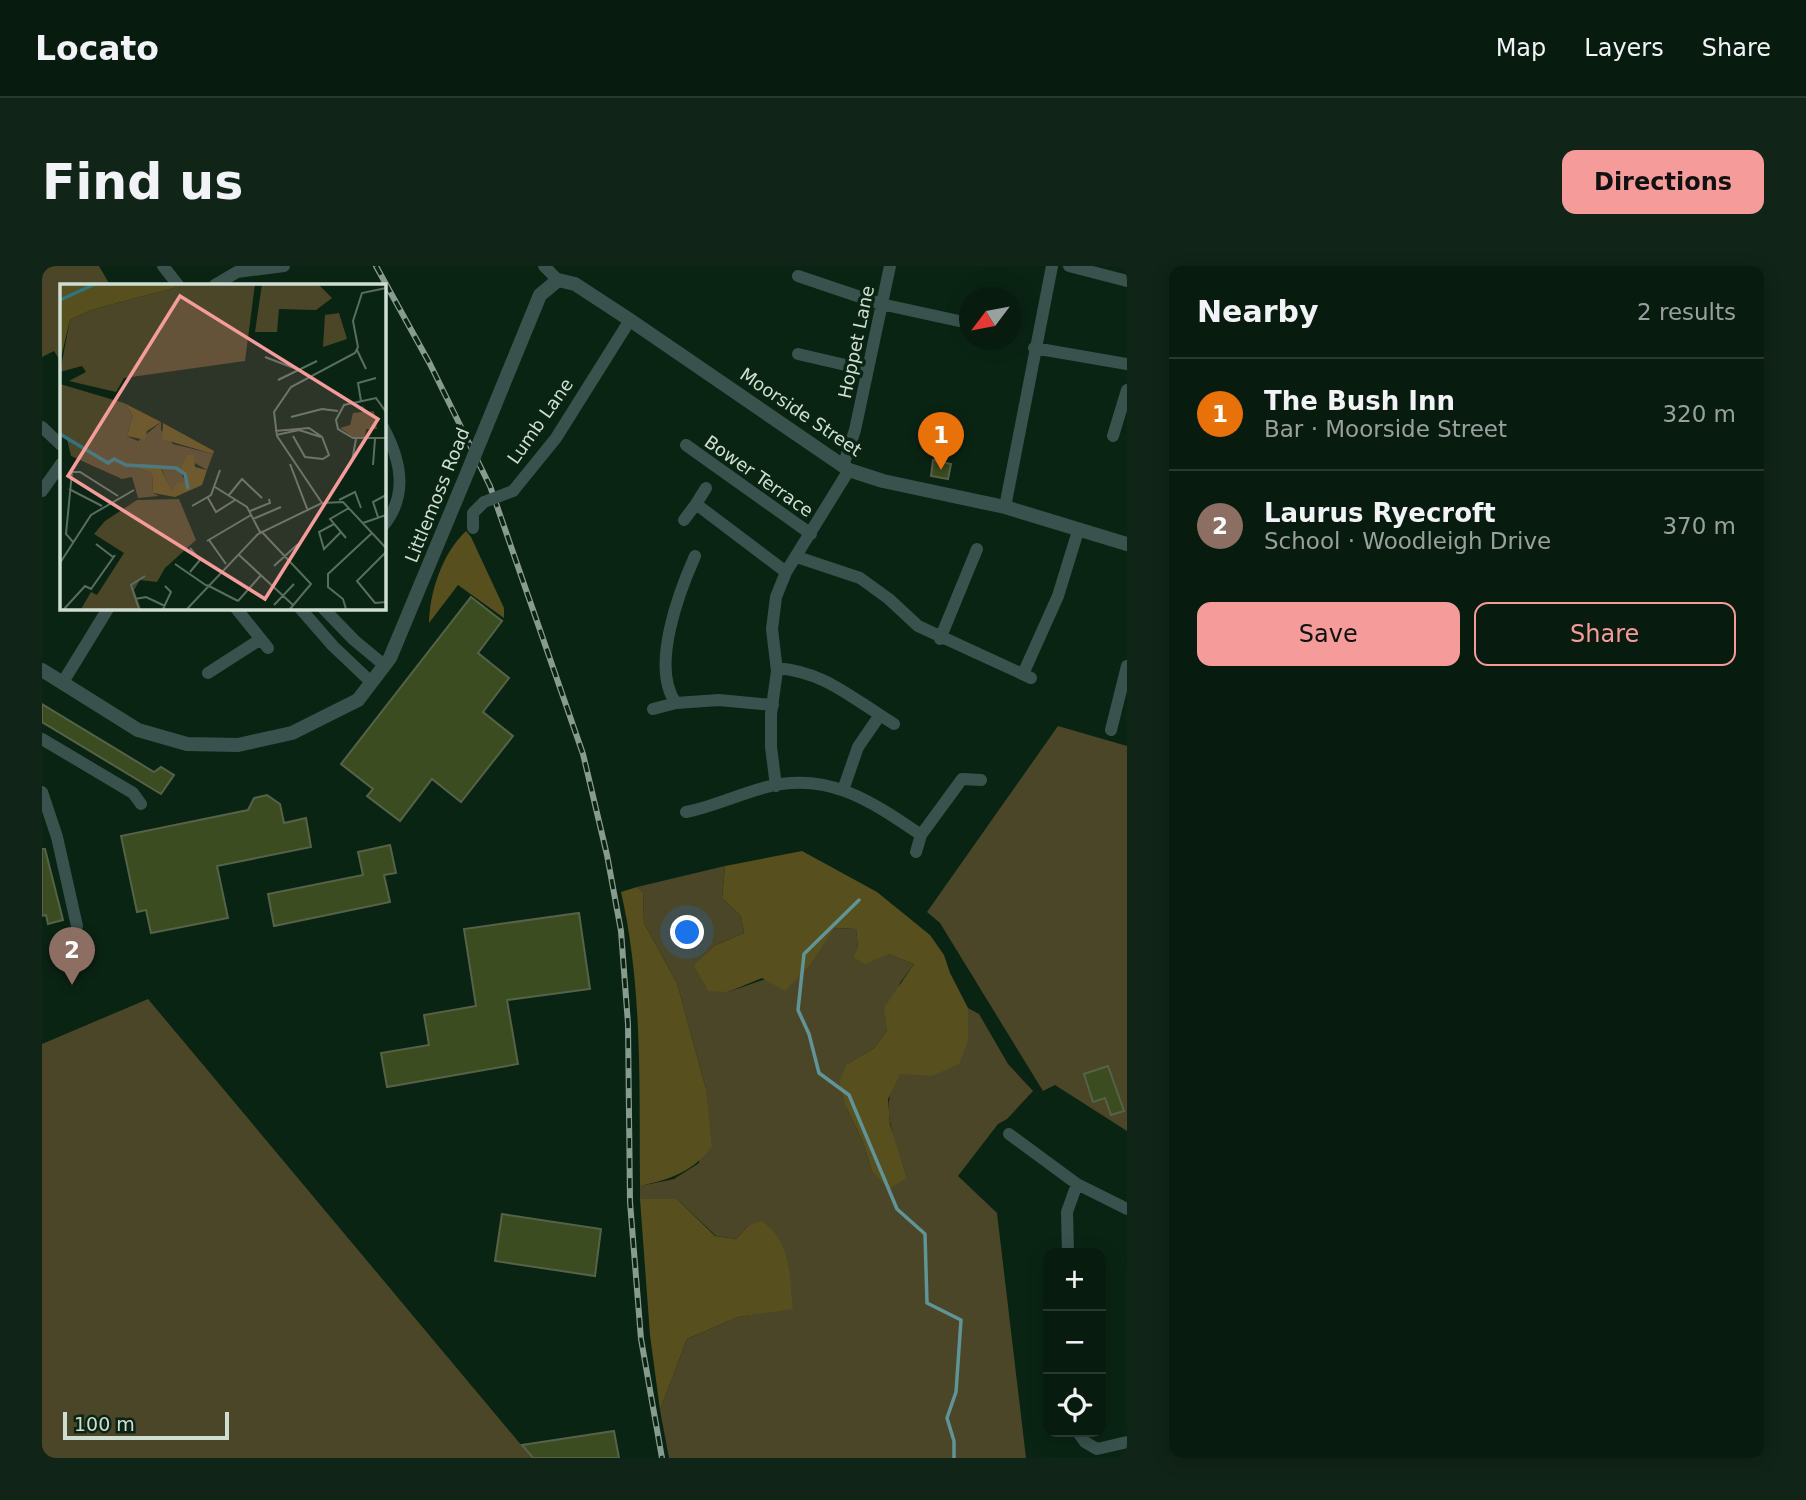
<!DOCTYPE html>
<html lang="en">
<head>
<meta charset="utf-8">
<style>
  body { margin:0; font-family:"DejaVu Sans",sans-serif; background:#112418; color:#f1f3f6 }
  .controls { position:absolute; right:21px; bottom:21px; display:grid; overflow:hidden; border-radius:14px; box-shadow:0 4px 18px #0003 }
  .controls button { width:63px; height:63px; display:grid; place-items:center; padding:0; border:0; border-bottom:2px solid #29392f; background:#081b0f; color:#f1f3f6; font:35px sans-serif }
  .compass { position:absolute; left:917px; top:21px; width:63px; height:63px; border-radius:50%; background:#081b0f; box-shadow:0 4px 18px #0003; rotate:238deg }
  .scale { position:absolute; left:21px; bottom:18px; width:166px; box-sizing:border-box; padding-left:7px; border:4px solid #cfded3; border-top:0; font-size:19px; line-height:24px; white-space:nowrap; color:#cfded3; -webkit-text-stroke:5px #0a2414; paint-order:stroke }
  .you { position:absolute; left:646px; top:667px; width:24px; height:24px; margin:-18px; border:5px solid #fff; border-radius:50%; background:#1a73e8; box-shadow:0 0 0 10px #1a73e833 }
  .badge { display:grid; place-items:center; width:46px; height:46px; border-radius:50%; background:#f59b9a; color:#fff; font-size:23px; font-weight:700 }
  .pin { position:absolute; translate:-50% -58px; filter:drop-shadow(0 2px 4px #0008) }
  .pin::after { content:''; position:absolute; top:37px; width:24px; height:21px; background:inherit; clip-path:polygon(0 0,100% 0,50% 100%) }
  .list { margin:0; padding:0; list-style:none }
  h2 { display:flex; justify-content:space-between; align-items:center; height:91px; margin:0; padding:0 28px; font-size:30px }
  h2 small { font-size:23px; font-weight:400; color:#98a19e }
  .list li { display:grid; grid-template-columns:46px 1fr auto; gap:21px; align-items:center; box-sizing:border-box; height:112px; padding:0 28px; border-top:2px solid #29392f }
  .list b { display:block; font-size:26px; white-space:nowrap }
  .list p { margin:0; font-size:23px; white-space:nowrap; color:#98a19e }
  .list em { font-size:23px; font-style:normal; color:#98a19e }
  .actions { display:flex; gap:14px; padding:21px 28px }
  .actions a { flex:1; padding:16px 0; border:2px solid #f59b9a; border-radius:14px; text-align:center; font-size:24px; color:#f59b9a }
  .actions .main { background:#f59b9a; color:#111 }
  .icon { flex:none; width:38px; height:38px; fill:none; stroke:currentColor; stroke-width:2; stroke-linecap:round; stroke-linejoin:round }
  .map { position:relative; flex:none; width:1085px; height:1192px; overflow:hidden; border-radius:14px }
  header { display:flex; align-items:center; gap:42px; box-sizing:border-box; height:98px; padding:0 35px; background:#081b0f; border-bottom:2px solid #29392f }
  header strong { font-size:33px }
  nav { display:flex; gap:38px; margin-inline-start:auto; font-size:24px }
  .intro { display:flex; align-items:center; justify-content:space-between; box-sizing:border-box; height:168px; padding:0 42px }
  h1 { margin:0; font-size:49px }
  .button { padding:18px 32px; border-radius:14px; background:#f59b9a; color:#111; font-size:24px; font-weight:700 }
  main { display:flex; gap:42px; padding:0 42px }
  aside { flex:1; background:#081b0f; border-radius:14px; box-shadow:0 4px 18px #0003 }
  .map>svg:first-child { display:block }
  .green { fill:#4b4628 }
  .forest { fill:#574f1e }
  .lines { fill:none; stroke-linecap:round; stroke-linejoin:round }
  .stream { stroke:#609497; stroke-width:3.5 }
  .building { fill:#3b4c21; stroke:#566247; stroke-width:2 }
  .minor { stroke:#3a524d; stroke-width:12 }
  .tertiary { stroke:#3a524d; stroke-width:14 }
  .rail-casing { stroke:#889b8f; stroke-width:6 }
  .rail { stroke:#0a2414; stroke-width:3.5; stroke-dasharray:10; stroke-linecap:butt }
  .minor-bridge { stroke:#3a524d; stroke-width:12 }
  .tertiary-bridge { stroke:#3a524d; stroke-width:14 }
  .labels { text-anchor:middle; dominant-baseline:central; stroke-width:7; stroke-linejoin:round; paint-order:stroke }
  .street-label { font-size:18px; fill:#cfded3; stroke:#0a2414 }
  .inset-river { fill:none; stroke:#30747d; stroke-width:3.5 }
  .inset-road { fill:none; stroke:#596e60; stroke-width:2 }
  .view { fill:#f59b9a; fill-opacity:0.15; stroke:#f59b9a; stroke-width:3.5 }
  .inset-edge { fill:none; stroke:#cfded3; stroke-width:3.5 }
</style>
</head>
<body>
<header>
<strong>Locato</strong>
<nav><a>Map</a><a>Layers</a><a>Share</a></nav>
</header>
<div class="intro"><h1>Find us</h1><a class="button">Directions</a></div>
<main>
<div class="map">
<svg width="1085" height="1192" viewBox="0 0 1085 1192">
  <rect width="100%" height="100%" fill="#0a2414"/>
  <path class="green" d="M 3,0 L 57,0 L 68,19 L 19,19 L 19,96 L 12,85 L 0,91 L 0,2 Z
    M 1016,460 L 1085,480 L 1085,865 L 1013,819 L 1001,825 L 898,657 L 885,646 Z
    M 683,600 L 680,632 L 699,650 L 702,667 L 674,679 L 686,726 L 770,697 L 791,662 L 814,663 L 816,682 L 846,688 L 872,698 L 858,717 L 845,764 L 832,782 L 805,798 L 804,841 L 821,876 L 830,905 L 865,912 C 856,882 833,837 858,808 C 865,800 913,782 926,775 L 926,742 L 937,748 L 966,798 L 991,825 L 965,853 L 956,858 L 916,910 L 955,947 L 984,1192 L 627,1192 L 618,1144 L 645,1073 L 696,1051 L 751,1042 L 706,960 L 694,973 L 674,970 L 635,933 L 598,933 L 598,920 L 632,913 L 657,897 L 664,823 L 635,717 L 602,657 L 601,626 L 595,621 Z
    M 106,733 L 490,1192 L 0,1192 L 0,778 Z"/>
  <path class="forest" d="M 424,265 L 429,271 L 462,342 L 462,352 L 416,319 L 387,357 C 388,325 400,288 424,265 Z
    M 760,585 L 835,626 L 888,669 L 902,689 L 908,707 L 926,742 L 926,775 L 917,798 L 890,810 L 858,808 L 846,833 L 848,859 L 865,912 L 847,923 L 830,905 L 821,876 L 804,841 L 797,816 L 805,798 L 832,782 L 845,764 L 842,742 L 872,698 L 846,688 L 823,698 L 811,691 L 816,682 L 814,663 L 792,662 L 770,697 L 743,725 L 720,712 L 686,726 L 666,725 L 652,699 L 674,679 L 702,667 L 699,650 L 680,632 L 683,600 Z
    M 595,621 L 601,626 L 602,657 L 635,717 L 664,823 L 670,881 C 650,906 629,913 598,920 C 597,822 601,722 579,626 Z
    M 598,933 L 635,933 L 673,970 L 694,973 L 706,960 L 719,955 C 750,974 747,1010 751,1043 L 696,1051 L 645,1073 L 618,1144 L 608,1069 Z"/>
  <g class="lines">
    <path class="stream" d="M 817,634 L 762,688 L 756,744 L 767,768 L 777,807 L 807,829 L 855,943 L 883,968 L 885,1037 L 919,1054 L 914,1126 L 905,1152 L 912,1175 L 912,1192"/>
  </g>
  <path class="building" d="M 891,194 L 909,198 L 906,213 L 889,210 Z
    M 429,331 L 460,355 L 436,387 L 467,412 L 441,446 L 471,470 L 419,536 L 390,513 L 358,555 L 325,530 L 331,523 L 299,498 Z
    M 0,438 L 112,506 L 119,501 L 132,509 L 119,528 L 0,456 Z
    M 225,529 L 238,538 L 242,557 L 264,552 L 269,581 L 175,600 L 186,652 L 109,667 L 104,644 L 95,646 L 79,570 L 206,544 L 212,532 Z
    M 348,579 L 354,607 L 342,609 L 348,636 L 232,660 L 226,628 L 321,609 L 316,586 Z
    M 0,583 L 3,583 L 21,654 L 6,658 L 4,649 L 0,650 Z
    M 537,647 L 548,723 L 465,734 L 476,798 L 345,821 L 339,787 L 387,779 L 382,749 L 434,740 L 422,663 Z
    M 1066,800 L 1082,845 L 1069,849 L 1063,832 L 1051,836 L 1042,808 Z
    M 460,948 L 559,963 L 553,1010 L 453,995 Z
    M 572,1165 L 577,1192 L 491,1192 L 480,1179 Z"/>
  <g class="lines">
    <path class="minor" d="M 121,0 L 136,19
      M 502,0 L 516,14
      M 1027,0 L 1085,15
      M 756,10 L 839,38 L 917,55
      M 173,19 L 195,6 L 242,0
      M 992,82 L 1085,98
      M 756,88 L 825,104
      M 0,161 L 19,179
      M 341,161 C 359,194 367,229 341,260
      M 1071,170 L 1085,124
      M 644,179 L 769,268
      M 801,200 L 813,164 L 848,0
      M 0,225 L 19,198
      M 471,225 L 514,172 L 588,54
      M 654,238 L 664,222
      M 963,241 L 1010,0
      M 642,254 L 654,238 L 744,306
      M 431,262 L 431,247 L 442,236
      M 653,290 C 637,326 608,402 634,437 L 677,434 L 731,439
      M 755,291 L 818,312 L 847,333 L 876,360 L 989,412
      M 193,341 L 226,382
      M 257,341 L 291,380 L 329,416
      M 280,341 L 312,374 L 342,399
      M 898,373 L 935,283
      M 735,402 C 779,406 802,426 838,449 L 816,481 L 801,524
      M 166,407 L 219,373
      M 981,408 L 1016,330 L 1036,265
      M 21,416 L 67,341
      M 611,443 L 634,437
      M 838,449 L 852,458
      M 1069,464 L 1085,400
      M 0,473 L 91,527 L 99,538
      M 734,520 L 729,481 L 729,448 L 735,405 L 730,363 L 734,331 L 744,306 L 807,204
      M 0,526 L 15,571 L 35,660
      M 644,546 C 670,541 695,529 721,522 C 785,504 829,535 879,569
      M 874,586 L 879,569 L 920,513 L 939,514
      M 967,868 L 1035,918 L 1085,943
      M 1026,987 L 1025,946 L 1035,918
      M 1036,1166 L 1043,1176 L 1055,1183 L 1085,1176"/>
    <path class="tertiary" d="M 439,173 L 498,29 L 516,14 L 533,18 L 588,54 L 807,204 L 841,215 L 963,241 L 1085,278
      M 0,404 L 96,464 L 145,478 L 196,479 L 250,467 L 316,434 L 348,392 L 426,205"/>
    <defs>
      <path id="rail" d="M 334,0 L 388,98 L 448,220 L 541,488 L 565,589 L 579,665 L 586,758 L 588,936 L 599,1073 L 620,1192"/>
    </defs>
    <use href="#rail" class="rail-casing"/>
    <use href="#rail" class="rail"/>
    <path class="minor-bridge" d="M 442,236 L 471,225"/>
    <path class="tertiary-bridge" d="M 426,205 L 439,173"/>
  </g>
  <g class="labels">
    <g class="street-label">
      <text transform="translate(814 76) rotate(-78)">Hoppet Lane</text>
      <text transform="translate(759 146) rotate(34)">Moorside Street</text>
      <text transform="translate(498 155) rotate(-55)">Lumb Lane</text>
      <text transform="translate(717 210) rotate(35)">Bower Terrace</text>
      <text transform="translate(395 229) rotate(-68)">Littlemoss Road</text>
    </g>
  </g>
  <g transform="translate(18 18)">
    <rect width="326" height="326" fill="#0a2414"/>
    <path d="M 129,0 L 195,0 L 185,77 L 64,94 L 56,108 L 9,97 L 26,88 L 22,82 L 0,88 L 10,36 L 31,26 ZM 202,0 L 258,0 L 272,14 L 256,26 L 219,25 L 217,48 L 195,48 ZM 279,29 L 287,55 L 263,63 L 265,31 ZM 0,100 L 64,119 L 73,131 L 67,152 L 78,157 L 101,138 L 101,146 L 113,160 L 153,170 L 147,186 L 126,174 L 122,191 L 126,198 L 112,208 L 102,186 L 82,179 L 77,184 L 92,189 L 93,209 L 99,212 L 78,214 L 72,193 L 62,195 L 11,172 L 6,151 L 2,152 L 0,170 ZM 302,121 L 307,128 L 314,127 L 317,145 L 306,145 L 305,154 L 293,153 L 280,144 L 290,141 L 293,129 L 302,128 ZM 119,215 L 136,256 L 105,284 L 97,298 L 80,296 L 74,306 L 81,325 L 21,325 L 31,308 L 37,311 L 64,269 L 34,250 L 45,237 L 77,216 Z" fill="#4b4628"/>
    <path d="M 0,0 L 129,0 L 31,26 L 10,36 L 0,78 ZM 64,119 L 101,138 L 87,147 L 85,156 L 67,152 L 73,131 ZM 103,139 L 154,167 L 153,170 L 102,155 ZM 128,171 L 134,171 L 135,183 L 147,186 L 142,201 L 115,213 L 93,209 L 92,189 L 77,184 L 82,179 L 100,183 L 112,207 L 117,199 L 126,198 L 121,183 Z" fill="#574f1e"/>
    <path class="inset-river" d="M 0,16 L 35,0M 0,150 L 48,179 L 54,175 L 66,181 L 116,184 L 125,190 L 128,205"/>
    <path class="inset-road" d="M 297,66 L 306,85M 205,73 L 239,86M 218,96 L 257,77M 301,117 L 298,99 L 316,94M 326,128 L 316,114 L 284,121 L 276,136 L 278,145 L 293,154 L 326,154M 231,133 L 262,125 L 278,127M 215,147 L 249,144 L 262,153 L 269,171 L 263,175 L 245,173 L 233,152M 216,151 L 239,146 L 261,153M 292,177 L 296,155M 230,180 L 248,227M 313,181 L 315,155M 155,203 L 187,223 L 200,248M 9,205 L 42,222M 169,211 L 182,195 L 202,214M 148,214 L 156,228 L 175,216M 279,216 L 295,208 L 301,224M 262,219 L 217,152 L 214,128 L 231,103 L 295,69 L 298,63 L 293,37 L 302,9 L 326,4M 132,222 L 151,211 L 160,186M 190,227 L 210,219 L 209,215M 318,233 L 313,218 L 326,211M 193,235 L 221,223M 303,239 L 326,231M 274,240 L 259,248 L 264,265 L 281,248M 201,247 L 251,300 L 230,325M 286,254 L 270,235 L 289,224M 149,256 L 166,280M 147,257 L 191,231M 14,259 L 6,250 L 12,188 L 20,188 L 58,212M 36,260 L 53,273M 326,268 L 297,297 L 315,319 L 326,318M 178,270 L 233,321M 0,279 L 31,231 L 74,206M 115,280 L 147,302M 214,282 L 238,260M 130,288 L 140,276 L 130,264M 147,301 L 178,317M 75,315 L 86,313 L 105,322M 178,317 L 201,291M 214,321 L 234,300M 4,325 L 25,302 L 31,305 L 55,271M 79,325 L 71,301 L 85,292M 103,325 L 111,308 L 105,302M 127,325 L 198,250 L 262,219 L 283,218 L 326,264M 286,325 L 283,315 L 268,303 L 268,290 L 312,249"/>
    <path class="view" d="M 120,12 L 318,135 L 205,315 L 8,192 Z"/>
    <rect width="326" height="326" class="inset-edge"/>
  </g>
</svg>
<div class="controls">
<button>+</button>
<button>−</button>
<button><svg class="icon" aria-label="locate" viewBox="0 0 24 24"><circle cx="12" cy="12" r="6"/><path d="M12 2v4M12 18v4M2 12h4M18 12h4"/></svg></button>
</div>
<svg class="compass" viewBox="-18 -18 36 36"><path d="M0-13l5 13h-10z" fill="#e53935"/><path d="M0 13l5-13h-10z" fill="#98a19e"/></svg>
<div class="scale">100 m</div>
<div class="you"></div>
<div class="pin badge" style="left:899px;top:204px;background:#e8710a">1</div>
<div class="pin badge" style="left:30px;top:719px;background:#8d6e63">2</div>
</div>
<aside>
<h2>Nearby<small>2 results</small></h2>
<ul class="list">
<li><span class="badge" style="background:#e8710a">1</span><div><b>The Bush Inn</b><p>Bar · Moorside Street</p></div><em>320 m</em></li>
<li><span class="badge" style="background:#8d6e63">2</span><div><b>Laurus Ryecroft</b><p>School · Woodleigh Drive</p></div><em>370 m</em></li>
</ul>
<div class="actions"><a class="main">Save</a><a>Share</a></div>
</aside>
</main>
</body>
</html>
